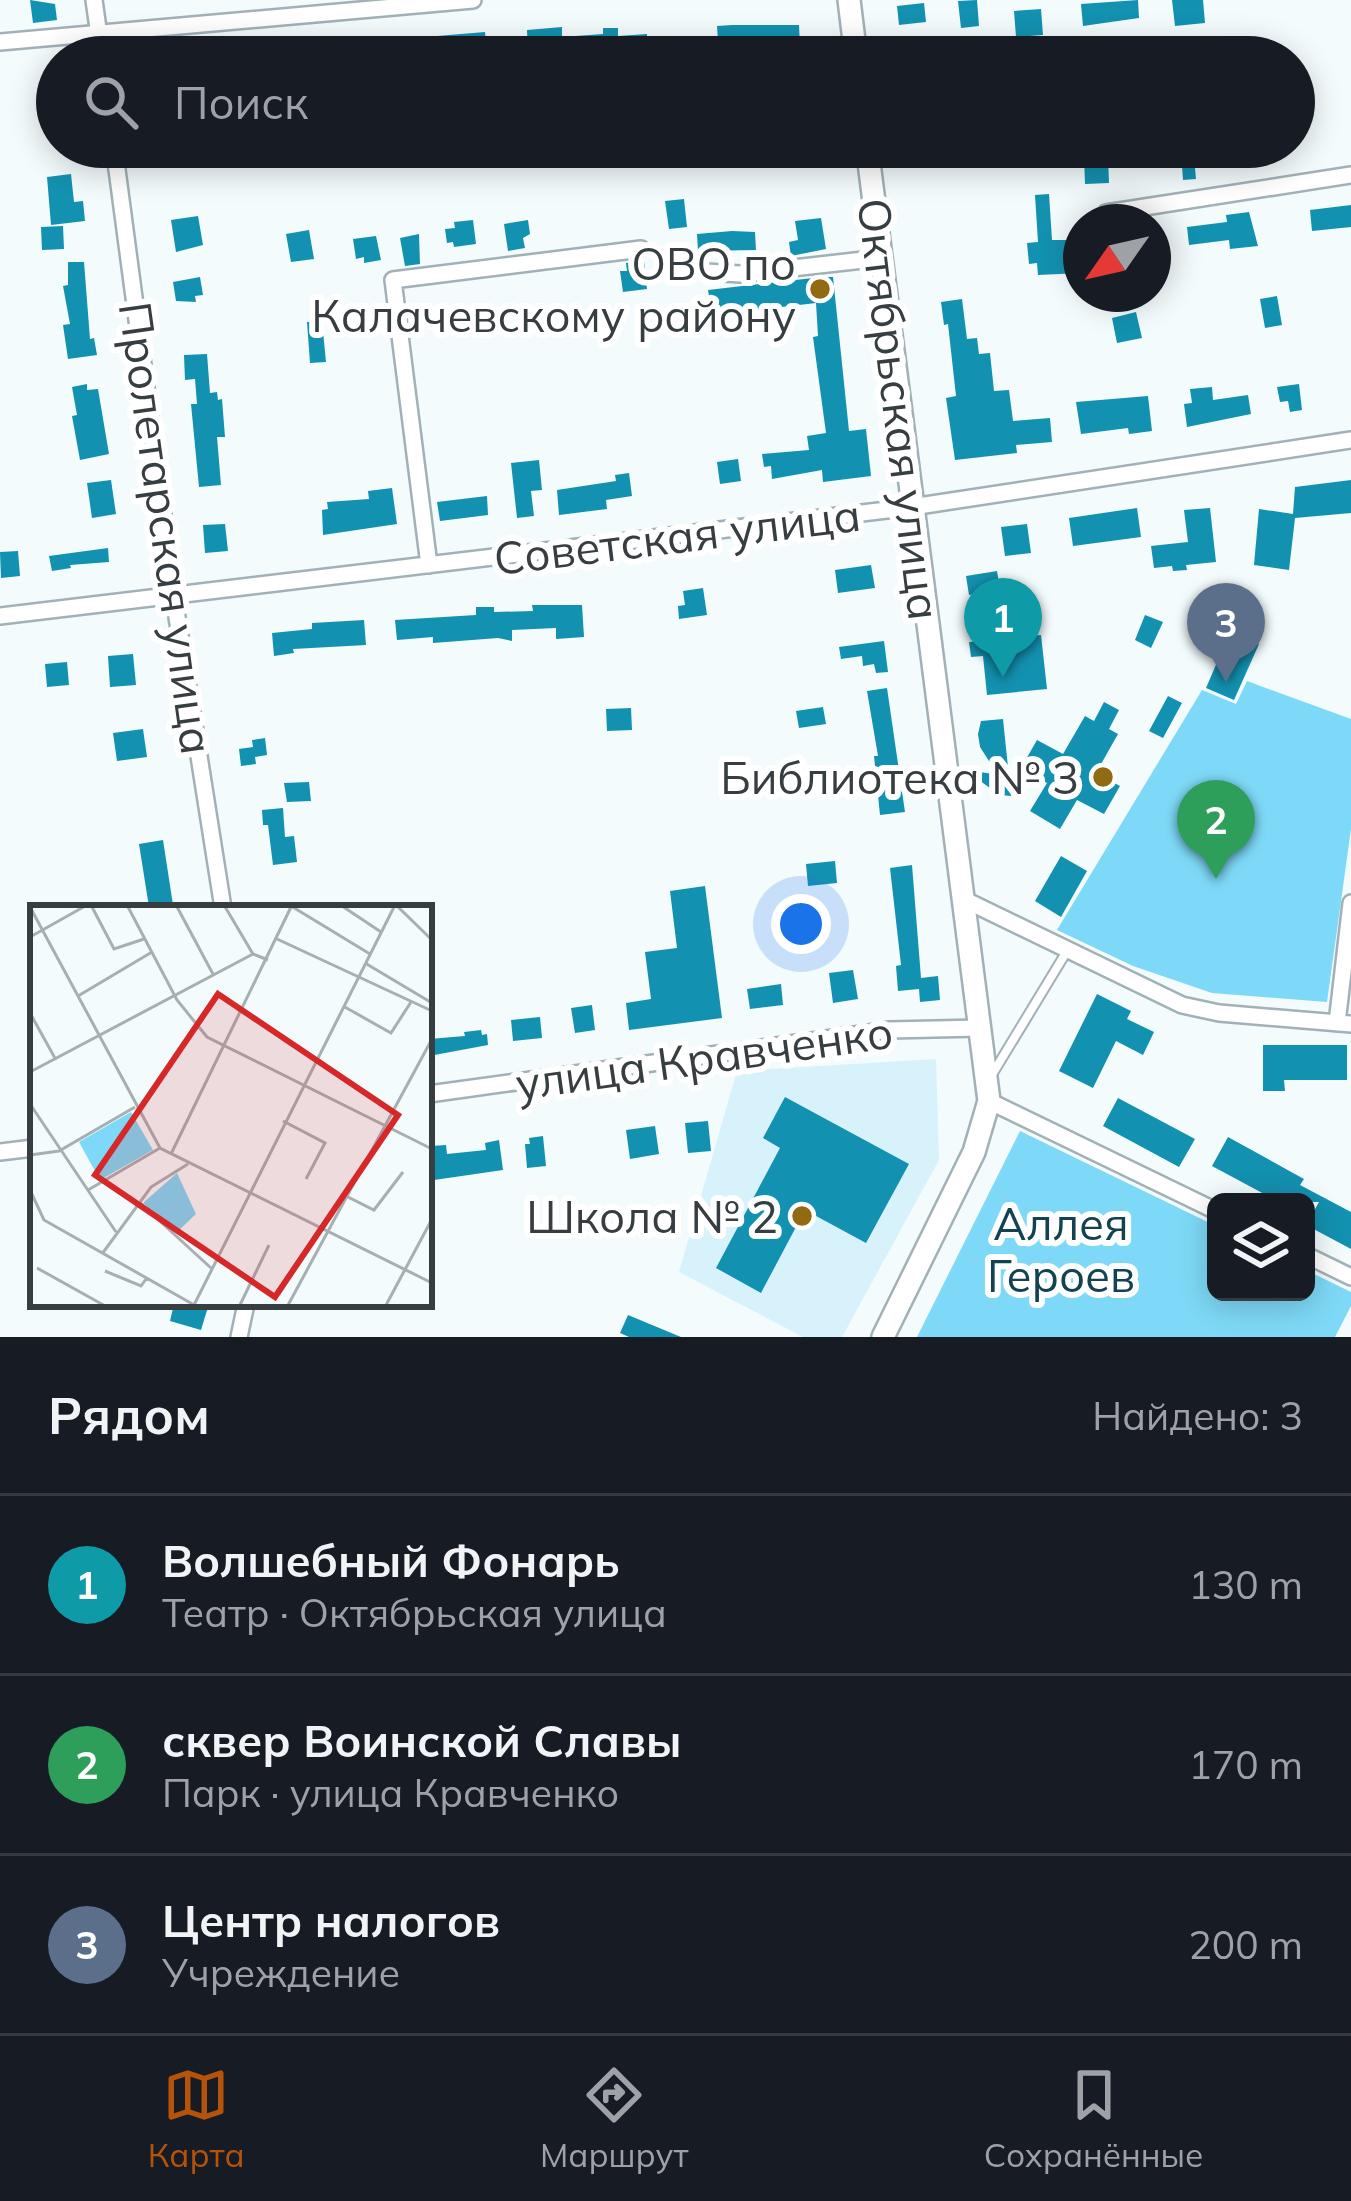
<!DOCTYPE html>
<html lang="ru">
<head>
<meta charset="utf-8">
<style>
  body { margin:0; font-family:Mulish,sans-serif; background:#242831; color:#f1f3f6 }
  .controls { position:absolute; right:36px; bottom:36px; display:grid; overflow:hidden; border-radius:18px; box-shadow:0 6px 30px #0003 }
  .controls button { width:108px; height:108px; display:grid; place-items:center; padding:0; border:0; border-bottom:3px solid #363941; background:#171b24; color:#f1f3f6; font:60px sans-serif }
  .compass { position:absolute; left:1063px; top:204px; width:108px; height:108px; border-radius:50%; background:#171b24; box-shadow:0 6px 30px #0003; rotate:236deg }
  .you { position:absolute; left:801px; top:924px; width:42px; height:42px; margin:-30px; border:9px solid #fff; border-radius:50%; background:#1a73e8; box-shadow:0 0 0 18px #1a73e833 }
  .badge { display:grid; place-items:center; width:78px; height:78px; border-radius:50%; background:#b45309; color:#fff; font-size:39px; font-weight:700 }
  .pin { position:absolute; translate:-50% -99px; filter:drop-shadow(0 3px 6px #0008) }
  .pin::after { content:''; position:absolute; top:63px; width:42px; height:36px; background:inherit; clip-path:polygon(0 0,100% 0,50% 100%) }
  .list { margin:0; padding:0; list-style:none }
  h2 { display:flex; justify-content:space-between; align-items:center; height:156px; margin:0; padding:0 48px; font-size:51px }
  h2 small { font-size:39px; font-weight:400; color:#9ea1a6 }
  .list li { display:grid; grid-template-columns:78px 1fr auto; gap:36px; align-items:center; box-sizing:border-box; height:180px; padding:0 48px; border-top:3px solid #363941 }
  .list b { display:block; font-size:45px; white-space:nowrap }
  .list p { margin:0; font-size:39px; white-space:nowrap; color:#9ea1a6 }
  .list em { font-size:39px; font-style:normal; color:#9ea1a6 }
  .icon { flex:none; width:66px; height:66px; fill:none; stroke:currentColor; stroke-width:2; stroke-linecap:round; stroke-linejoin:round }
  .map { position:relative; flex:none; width:1351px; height:1337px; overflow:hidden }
  .search { position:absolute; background:#171b24; box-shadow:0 6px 30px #0003; left:36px; right:36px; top:36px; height:132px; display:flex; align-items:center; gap:30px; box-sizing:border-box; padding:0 42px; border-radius:66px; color:#9ea1a6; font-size:45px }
  .sheet { height:696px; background:#171b24 }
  nav { display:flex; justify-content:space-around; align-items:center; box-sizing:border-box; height:168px; border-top:3px solid #363941; background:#171b24; font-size:33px; color:#9ea1a6 }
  nav a { display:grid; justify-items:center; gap:6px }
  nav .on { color:#b45309 }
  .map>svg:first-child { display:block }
  .built { fill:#d7f2fb }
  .green { fill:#7dd9f7 }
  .building { fill:#1391b0 }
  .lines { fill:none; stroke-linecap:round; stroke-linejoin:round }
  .service-casing { stroke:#a1b1b7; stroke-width:12 }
  .minor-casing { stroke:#a1b1b7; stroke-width:20 }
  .secondary-casing { stroke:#a1b1b7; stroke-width:26 }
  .service { stroke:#fff; stroke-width:8 }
  .minor { stroke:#fff; stroke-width:15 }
  .secondary { stroke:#fff; stroke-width:21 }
  .poi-dot { fill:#916a11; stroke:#fff; stroke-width:4.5 }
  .labels { text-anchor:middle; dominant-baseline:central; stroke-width:12; stroke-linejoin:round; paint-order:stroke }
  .poi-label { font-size:45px; fill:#373e41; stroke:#fff; text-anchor:end }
  .street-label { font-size:45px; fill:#373e41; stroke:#fff }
  .park-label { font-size:45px; fill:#134351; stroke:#fff }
  .inset-road { fill:none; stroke:#a8afb2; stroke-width:3 }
  .view { fill:#d62828; fill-opacity:0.15; stroke:#d62828; stroke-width:6 }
  .inset-edge { fill:none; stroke:#373e41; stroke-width:6 }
</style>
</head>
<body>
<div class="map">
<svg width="1351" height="1337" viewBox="0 0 1351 1337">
  <rect width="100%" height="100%" fill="#f3fbfd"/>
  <path class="built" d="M 936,1059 L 939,1160 L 842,1337 L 803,1337 L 679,1272 L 737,1071 Z"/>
  <path class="green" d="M 1247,681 L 1351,719 L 1351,829 L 1327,1002 L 1212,993 L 1133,966 L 1057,930 L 1202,690 L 1236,704 Z
    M 1020,1131 L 1216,1226 L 1216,1292 L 1306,1292 L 1306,1270 L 1351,1292 L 1351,1306 L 1335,1337 L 917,1337 Z"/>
  <path class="building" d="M 30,0 L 55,4 L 57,20 L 33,23 Z
    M 977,0 L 979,26 L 961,28 L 958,1 Z
    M 1138,0 L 1139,18 L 1083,26 L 1081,4 Z
    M 1172,0 L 1203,0 L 1205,23 L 1175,26 Z
    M 924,3 L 926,22 L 899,25 L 897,6 Z
    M 1041,9 L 1043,35 L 1016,37 L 1014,11 Z
    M 732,25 L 799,25 L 800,46 L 734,52 L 734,57 L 528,54 L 527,30 L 562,27 L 562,37 L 603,34 L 603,28 L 618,28 L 618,36 L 647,34 L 647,43 L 718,41 L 717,26 Z
    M 485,32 L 486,43 L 502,42 L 503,57 L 309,57 L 309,49 L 341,44 Z
    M 1203,151 L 1204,167 L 1195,168 L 1196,179 L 1183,180 L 1181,152 Z
    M 1108,156 L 1109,183 L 1085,184 L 1084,157 Z
    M 71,174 L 74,202 L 83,201 L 85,221 L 51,225 L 47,177 Z
    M 1049,194 L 1052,240 L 1081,240 L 1081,273 L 1038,275 L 1037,263 L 1029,264 L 1027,243 L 1038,242 L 1035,195 Z
    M 684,199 L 687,227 L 669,229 L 665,201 Z
    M 1351,205 L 1351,227 L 1312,231 L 1310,210 Z
    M 1249,212 L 1258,246 L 1230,249 L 1229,240 L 1189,245 L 1187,227 L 1227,222 L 1226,215 Z
    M 198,216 L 203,245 L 176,252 L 171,220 Z
    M 821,218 L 826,249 L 791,256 L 789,242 L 798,240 L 795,221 Z
    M 473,220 L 476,244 L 454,247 L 453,242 L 447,243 L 445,229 L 455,228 L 454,222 Z
    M 528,220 L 530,234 L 523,238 L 525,248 L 508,251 L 504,224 Z
    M 63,226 L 64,249 L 42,250 L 41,227 Z
    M 309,230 L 314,259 L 291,262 L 286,234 Z
    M 732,231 L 755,232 L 756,250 L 698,251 L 697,234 Z
    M 419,234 L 420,264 L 405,266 L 400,238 Z
    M 376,236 L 381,260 L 364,263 L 364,257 L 356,259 L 353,239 Z
    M 644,261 L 647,289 L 623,292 L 620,271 L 627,271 L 626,263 Z
    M 68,262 L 84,262 L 90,339 L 94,338 L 97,355 L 68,359 L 63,325 L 70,324 L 63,286 L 68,285 Z
    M 200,277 L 203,295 L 195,296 L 196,302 L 176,301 L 173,282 Z
    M 822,277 L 833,277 L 849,431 L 866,429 L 871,476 L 823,482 L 822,470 L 772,479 L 771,466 L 764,467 L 762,454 L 809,450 L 807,436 L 826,433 L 813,337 L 818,336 L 816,303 L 712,315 L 708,290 Z
    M 1277,296 L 1282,325 L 1265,328 L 1260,299 Z
    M 962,299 L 967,339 L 977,338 L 979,354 L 990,353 L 994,391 L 1009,390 L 1013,421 L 1050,418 L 1052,442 L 1016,445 L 1017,453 L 955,460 L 946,398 L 956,396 L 948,324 L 944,325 L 941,302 Z
    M 1136,312 L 1142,338 L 1117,343 L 1112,318 Z
    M 322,321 L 326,362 L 310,363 L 307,322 Z
    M 207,354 L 210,393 L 217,392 L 218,400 L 222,399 L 225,437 L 217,437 L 221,485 L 199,487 L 191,404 L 197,404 L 195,379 L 185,380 L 184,355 Z
    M 87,384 L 87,390 L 98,389 L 109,454 L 80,460 L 72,416 L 77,415 L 72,387 Z
    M 1299,384 L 1302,410 L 1290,412 L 1288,401 L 1280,402 L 1277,387 Z
    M 1212,387 L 1213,400 L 1248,395 L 1251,414 L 1187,427 L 1184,404 L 1192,403 L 1190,389 Z
    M 1148,396 L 1152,431 L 1129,434 L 1128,428 L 1081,434 L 1076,402 Z
    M 738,459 L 741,481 L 720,484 L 717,462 Z
    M 539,460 L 542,490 L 531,491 L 534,516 L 517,518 L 511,463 Z
    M 629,473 L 632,496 L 606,500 L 607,509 L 559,515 L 557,490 L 616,481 L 615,475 Z
    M 111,480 L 116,514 L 92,518 L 87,483 Z
    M 1351,480 L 1351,513 L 1295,518 L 1289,570 L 1254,565 L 1259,509 L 1293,514 L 1295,487 Z
    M 392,488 L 397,524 L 323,535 L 322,510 L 328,509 L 327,502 L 369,499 L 368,491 Z
    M 487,496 L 488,515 L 440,521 L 437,502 Z
    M 1137,508 L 1141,537 L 1073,546 L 1069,518 Z
    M 1210,508 L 1216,562 L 1186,565 L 1187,570 L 1173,571 L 1172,566 L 1154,568 L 1151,546 L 1188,542 L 1184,510 Z
    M 225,524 L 228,551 L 205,553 L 203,525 Z
    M 1027,524 L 1031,553 L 1005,556 L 1001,527 Z
    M 108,548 L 109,562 L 70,565 L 71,568 L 52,571 L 49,556 Z
    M 18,551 L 20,576 L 1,578 L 0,552 Z
    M 871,565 L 875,588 L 838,593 L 835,570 Z
    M 997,571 L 1008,638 L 1041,635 L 1047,689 L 987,695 L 983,656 L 971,657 L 969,642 L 982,641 L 974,594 L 969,595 L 966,576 Z
    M 703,588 L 707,615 L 679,619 L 678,606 L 685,605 L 683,591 Z
    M 532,605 L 582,605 L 584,637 L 556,639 L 556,628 L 512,630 L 512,641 L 498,638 L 433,643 L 433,637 L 397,640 L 395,620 L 476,615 L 476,607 L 494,607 L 494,612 L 533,611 Z
    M 1145,615 L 1163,622 L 1151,648 L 1135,640 Z
    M 364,620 L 366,645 L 293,649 L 294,653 L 274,656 L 272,633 L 312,629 L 312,623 Z
    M 1226,632 L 1259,644 L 1234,700 L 1206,688 L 1224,646 L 1221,644 Z
    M 884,641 L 888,672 L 876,673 L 874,664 L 863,666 L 862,656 L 841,659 L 839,647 Z
    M 133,654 L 136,685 L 110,687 L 108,656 Z
    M 67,662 L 69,685 L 47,687 L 45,664 Z
    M 887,688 L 905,812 L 880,815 L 874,756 L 878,756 L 867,691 Z
    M 1168,696 L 1182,703 L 1163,738 L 1149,731 Z
    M 1104,702 L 1119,710 L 1109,729 L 1118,734 L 1096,773 L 1120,786 L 1104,814 L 1077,800 L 1060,829 L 1030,811 L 1047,783 L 1021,768 L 1037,740 L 1063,754 L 1085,716 L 1094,721 Z
    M 823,707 L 826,724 L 799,728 L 796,711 Z
    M 631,708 L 632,730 L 607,731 L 606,709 Z
    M 1003,719 L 1009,777 L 1011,796 L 1000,795 L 963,769 L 998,775 L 980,747 L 978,734 L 981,721 Z
    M 143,729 L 147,757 L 117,761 L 113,733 Z
    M 265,738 L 267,755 L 255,757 L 256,764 L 241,766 L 239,749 L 253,747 L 252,740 Z
    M 309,782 L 311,801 L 287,802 L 284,783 Z
    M 283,808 L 285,837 L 294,836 L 297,862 L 273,865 L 268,825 L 263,825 L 262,810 Z
    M 163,840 L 173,905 L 149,907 L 139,844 Z
    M 1061,856 L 1087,871 L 1061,917 L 1035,901 Z
    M 835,861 L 837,883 L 808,886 L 806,864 Z
    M 912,865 L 921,978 L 938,976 L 940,1000 L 920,1002 L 919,989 L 898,991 L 896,966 L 901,965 L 890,868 Z
    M 705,886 L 722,1018 L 629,1030 L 626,1003 L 651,999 L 645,952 L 677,948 L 670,891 Z
    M 853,970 L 858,999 L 833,1003 L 829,973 Z
    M 781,984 L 783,1005 L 750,1009 L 747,989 Z
    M 1097,994 L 1131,1011 L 1127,1019 L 1154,1032 L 1143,1055 L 1116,1041 L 1093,1088 L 1059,1071 Z
    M 592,1005 L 595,1030 L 575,1033 L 571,1008 Z
    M 540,1017 L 542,1038 L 513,1041 L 511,1020 Z
    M 481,1030 L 482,1035 L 487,1034 L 488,1045 L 429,1056 L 429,1039 L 465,1036 L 464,1032 Z
    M 1263,1045 L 1347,1045 L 1347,1080 L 1284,1080 L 1285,1091 L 1263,1091 Z
    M 785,1097 L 909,1164 L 866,1243 L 805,1210 L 761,1293 L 716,1268 L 780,1148 L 763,1138 Z
    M 1118,1098 L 1195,1139 L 1179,1167 L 1103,1126 Z
    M 708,1121 L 711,1151 L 688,1153 L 685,1123 Z
    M 655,1126 L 659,1154 L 630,1159 L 626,1130 Z
    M 543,1136 L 546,1166 L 527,1168 L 525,1144 L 530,1144 L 529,1138 Z
    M 1228,1137 L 1304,1179 L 1300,1185 L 1351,1212 L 1351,1249 L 1306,1225 L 1319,1202 L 1279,1202 L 1212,1166 Z
    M 499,1140 L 503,1170 L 434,1180 L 431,1146 L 446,1145 L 447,1154 L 486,1150 L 485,1143 Z
    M 174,1304 L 208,1307 L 201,1330 L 170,1321 Z
    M 628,1315 L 681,1337 L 629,1337 L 620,1333 Z"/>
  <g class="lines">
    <defs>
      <path id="service" d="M 993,1073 L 1067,951"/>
      <path id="minor" d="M 94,0 L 102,57
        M 0,42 L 473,0
        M 114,147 L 174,598 L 223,908
        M 1106,213 L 1351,175
        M 683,254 L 706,272 L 740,274 L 881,258
        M 429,565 L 393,280 L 641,249
        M 0,616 L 912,507 L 1351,440
        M 961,898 L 1182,1005 L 1219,1013 L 1351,1024
        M 1337,1023 L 1351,903
        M 429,1094 L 890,1030 L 979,1028
        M 989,1101 L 1216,1211
        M 0,1152 L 33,1148
        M 1306,1255 L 1351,1277
        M 239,1337 L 246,1304"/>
      <path id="secondary" d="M 849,0 L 856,57
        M 867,147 L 989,1101 L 974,1152 L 883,1337"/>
    </defs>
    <use href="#service" class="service-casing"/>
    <use href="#minor" class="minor-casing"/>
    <use href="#secondary" class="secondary-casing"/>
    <use href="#service" class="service"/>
    <use href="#minor" class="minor"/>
    <use href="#secondary" class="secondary"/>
  </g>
  <g class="poi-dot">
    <circle cx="820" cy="289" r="12"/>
    <circle cx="1103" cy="777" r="12"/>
    <circle cx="802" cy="1216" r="12"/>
  </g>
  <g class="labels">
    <g class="poi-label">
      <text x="796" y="263">ОВО по<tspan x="796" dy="52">Калачевскому району</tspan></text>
      <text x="1079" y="777">Библиотека № 3</text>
      <text x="778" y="1216">Школа № 2</text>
    </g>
    <g class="street-label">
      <text transform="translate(900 409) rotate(83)">Октябрьская улица</text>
      <text transform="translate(167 528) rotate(82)">Пролетарская улица</text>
      <text transform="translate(677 536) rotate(-7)">Советская улица</text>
      <text transform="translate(704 1057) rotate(-8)">улица Кравченко</text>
    </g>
    <g class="park-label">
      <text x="1061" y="1223">Аллея<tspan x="1061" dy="52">Героев</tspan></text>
    </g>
  </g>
  <g transform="translate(30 905)">
    <rect width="402" height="402" fill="#f3fbfd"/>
    <path d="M 101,207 L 123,245 L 70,275 L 49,237 ZM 147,268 L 166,309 L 146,328 L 113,298 Z" fill="#7dd9f7"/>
    <path class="inset-road" d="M 61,0 L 84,44 L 114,34M 97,0 L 147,95 L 177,132 L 402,244M 146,0 L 184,71M 194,0 L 223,49 L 238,55M 366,0 L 402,35M 261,1 L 340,49M 312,1 L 351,27M 0,2 L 130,243 L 402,378M 0,32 L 57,0M 247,34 L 402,106M 335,58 L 402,98M 48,91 L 122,47M 313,101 L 361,128 L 381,97M 0,108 L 26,155M 0,167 L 223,49M 0,199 L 86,327M 253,216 L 295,238 L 276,274M 141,249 L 262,0M 0,250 L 29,246 L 105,202M 0,285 L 14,315 L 166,401M 58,285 L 130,243M 316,291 L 344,305 L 373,267M 109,297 L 181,363M 72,349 L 121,282 L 158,259M 7,363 L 77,402M 75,366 L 111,381 L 116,374M 164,400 L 365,0M 209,402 L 239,340M 257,402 L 402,134M 355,402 L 402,314"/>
    <path class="view" d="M 188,89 L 368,210 L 245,392 L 65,270 Z"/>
    <rect width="402" height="402" class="inset-edge"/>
  </g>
</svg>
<div class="controls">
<button><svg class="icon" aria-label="layers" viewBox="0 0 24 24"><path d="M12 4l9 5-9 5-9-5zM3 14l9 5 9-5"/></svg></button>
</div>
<svg class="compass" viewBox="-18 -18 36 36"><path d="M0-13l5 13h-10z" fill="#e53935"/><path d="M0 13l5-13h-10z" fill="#9ea1a6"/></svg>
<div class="you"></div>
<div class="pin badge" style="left:1003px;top:677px;background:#0f9aa8">1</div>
<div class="pin badge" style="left:1216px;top:879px;background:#2e9e5b">2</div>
<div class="pin badge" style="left:1226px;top:682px;background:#5c6f8a">3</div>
<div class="search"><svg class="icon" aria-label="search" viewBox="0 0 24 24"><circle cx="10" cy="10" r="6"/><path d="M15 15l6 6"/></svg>Поиск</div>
</div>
<section class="sheet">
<h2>Рядом<small>Найдено: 3</small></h2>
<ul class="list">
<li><span class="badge" style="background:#0f9aa8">1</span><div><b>Волшебный Фонарь</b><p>Театр · Октябрьская улица</p></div><em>130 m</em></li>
<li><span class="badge" style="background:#2e9e5b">2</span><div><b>сквер Воинской Славы</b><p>Парк · улица Кравченко</p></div><em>170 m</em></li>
<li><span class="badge" style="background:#5c6f8a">3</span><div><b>Центр налогов</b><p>Учреждение</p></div><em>200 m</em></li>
</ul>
</section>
<nav>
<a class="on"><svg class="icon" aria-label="map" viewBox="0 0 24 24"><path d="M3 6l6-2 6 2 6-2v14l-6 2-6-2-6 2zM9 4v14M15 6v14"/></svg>Карта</a>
<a><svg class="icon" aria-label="directions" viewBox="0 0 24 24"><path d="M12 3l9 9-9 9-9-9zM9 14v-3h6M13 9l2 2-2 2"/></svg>Маршрут</a>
<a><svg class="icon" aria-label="saved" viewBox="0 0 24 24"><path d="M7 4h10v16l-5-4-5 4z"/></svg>Сохранённые</a>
</nav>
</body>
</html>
